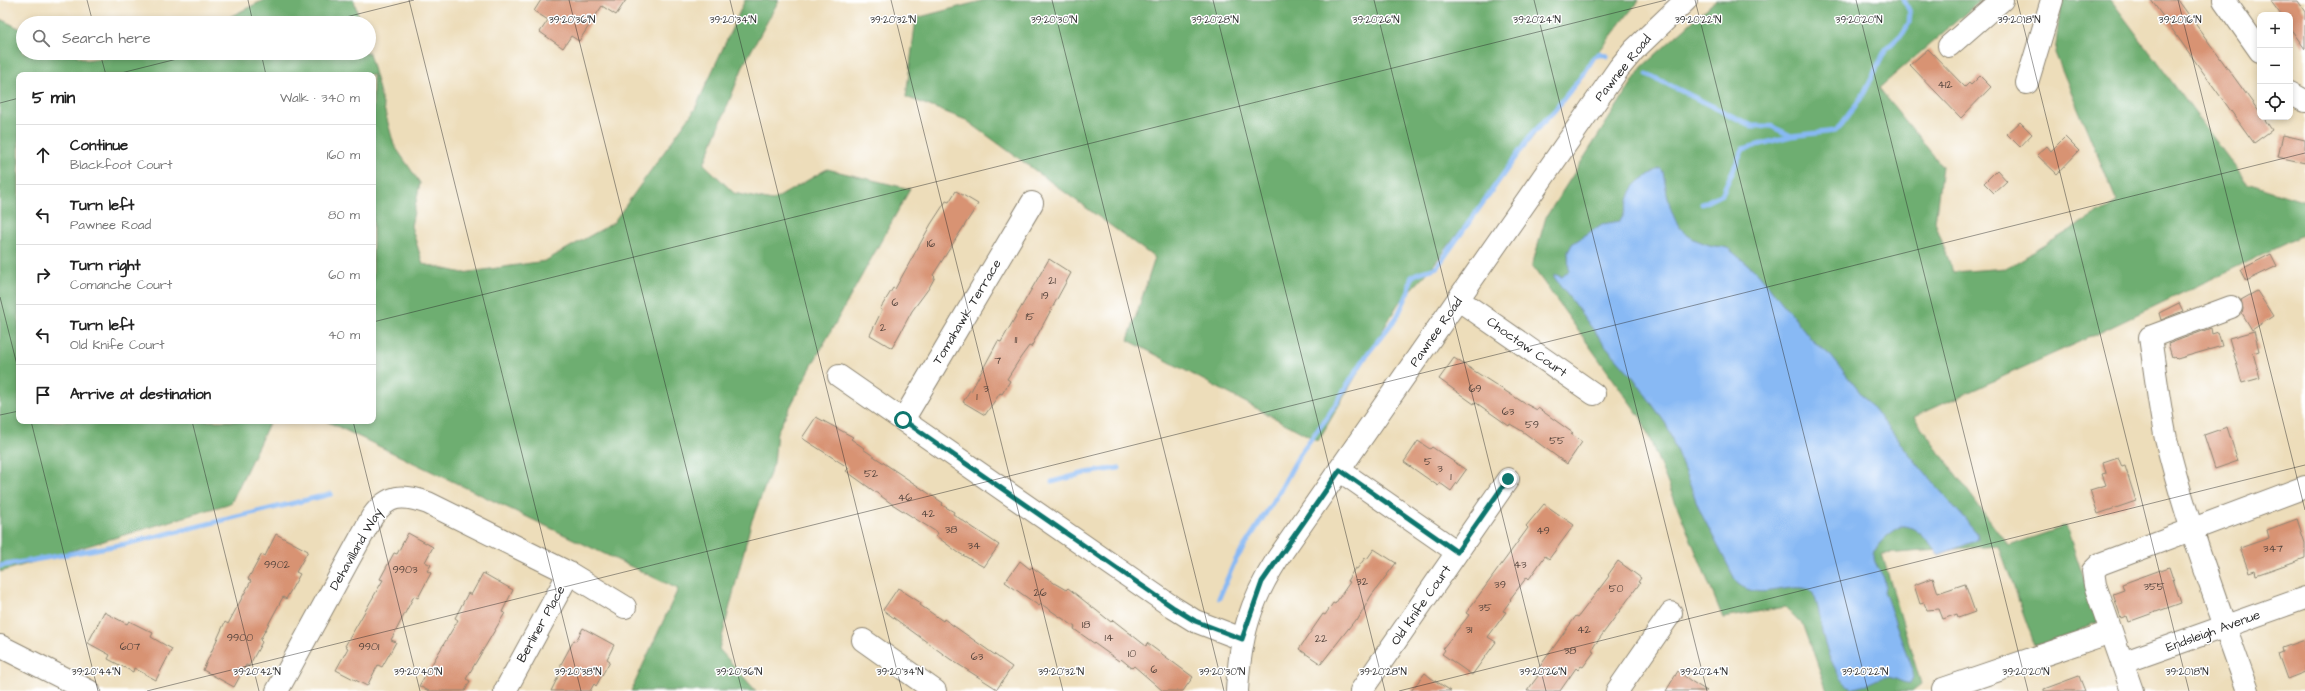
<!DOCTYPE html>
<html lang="en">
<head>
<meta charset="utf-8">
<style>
  body { margin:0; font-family:"Architects Daughter",sans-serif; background:#f2f2f2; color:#222 }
  .controls { position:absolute; right:12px; top:12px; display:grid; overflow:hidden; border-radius:8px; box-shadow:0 2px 6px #0003 }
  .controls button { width:36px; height:36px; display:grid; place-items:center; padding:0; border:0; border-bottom:1px solid #e0e0e0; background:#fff; color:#222; font:20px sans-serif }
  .stop { position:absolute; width:12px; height:12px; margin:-9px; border:3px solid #0f766e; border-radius:50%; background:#fff }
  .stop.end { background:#0f766e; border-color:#fff; box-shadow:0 1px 4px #0008 }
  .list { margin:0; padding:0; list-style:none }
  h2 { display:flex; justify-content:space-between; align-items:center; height:52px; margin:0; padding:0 16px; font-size:17px }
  h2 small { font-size:13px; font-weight:400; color:#767676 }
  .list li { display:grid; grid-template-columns:26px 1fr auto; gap:12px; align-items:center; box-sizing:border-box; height:60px; padding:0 16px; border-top:1px solid #e0e0e0 }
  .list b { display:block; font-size:15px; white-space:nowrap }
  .list p { margin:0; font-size:13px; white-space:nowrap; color:#767676 }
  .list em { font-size:13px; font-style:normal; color:#767676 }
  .icon { flex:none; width:22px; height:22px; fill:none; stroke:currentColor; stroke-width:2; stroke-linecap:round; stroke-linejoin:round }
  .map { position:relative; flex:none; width:2305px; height:691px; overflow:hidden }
  .search { position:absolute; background:#fff; box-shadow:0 2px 6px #0003; left:16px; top:16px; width:360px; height:44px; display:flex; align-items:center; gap:10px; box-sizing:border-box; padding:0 14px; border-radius:22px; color:#767676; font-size:15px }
  .panel { position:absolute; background:#fff; box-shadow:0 2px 6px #0003; left:16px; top:72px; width:360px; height:352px; border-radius:8px }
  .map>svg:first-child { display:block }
  .forest { fill:#6eae71; stroke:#4c6c4e }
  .water { fill:#88b9f4; stroke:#5a7290 }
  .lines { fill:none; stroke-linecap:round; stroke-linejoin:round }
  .stream { stroke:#88b9f4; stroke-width:5 }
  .building { fill:#d89373 }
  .minor-casing { stroke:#8c8472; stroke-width:24 }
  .minor { stroke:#fff; stroke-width:22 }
  .route { stroke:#0f766e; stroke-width:5 }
  .ticks { fill:none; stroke:#2b2b2b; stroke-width:1; stroke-opacity:0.45 }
  .labels { text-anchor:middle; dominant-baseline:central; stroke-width:3; stroke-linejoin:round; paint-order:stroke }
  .number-label { font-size:11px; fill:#56453d }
  .street-label { font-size:13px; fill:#2b2b2b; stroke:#fff }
  .ticks-label { font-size:10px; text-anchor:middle; fill:#2b2b2b; stroke:#fff; stroke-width:3; stroke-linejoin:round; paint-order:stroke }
</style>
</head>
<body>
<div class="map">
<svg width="2305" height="691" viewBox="0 0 2305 691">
  <rect width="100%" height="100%" fill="#fff"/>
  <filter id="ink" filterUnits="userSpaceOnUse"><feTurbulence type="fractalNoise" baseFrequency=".025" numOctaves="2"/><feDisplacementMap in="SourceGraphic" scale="8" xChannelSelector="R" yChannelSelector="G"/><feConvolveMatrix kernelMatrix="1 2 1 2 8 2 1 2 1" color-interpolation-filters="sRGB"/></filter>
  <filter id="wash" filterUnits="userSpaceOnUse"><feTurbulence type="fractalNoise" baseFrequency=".012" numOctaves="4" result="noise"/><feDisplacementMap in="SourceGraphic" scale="16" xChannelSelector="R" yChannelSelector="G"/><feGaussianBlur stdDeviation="0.9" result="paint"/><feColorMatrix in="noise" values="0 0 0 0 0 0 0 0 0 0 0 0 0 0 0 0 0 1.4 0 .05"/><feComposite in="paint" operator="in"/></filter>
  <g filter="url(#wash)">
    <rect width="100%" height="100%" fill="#edddba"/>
    <path class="forest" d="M 264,0 L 354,0 L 360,23 L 217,23 Z
      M 745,0 L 779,0 L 744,64 L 704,164 L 734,193 L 772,201 L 827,169 L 910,189 L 811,367 L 777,432 L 774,463 L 751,523 L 719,649 L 756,691 L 631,691 L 678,589 L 326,421 L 373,421 L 373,75 L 19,75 L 19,421 L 270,421 L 231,503 L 0,572 L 0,19 L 23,30 L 23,53 L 72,53 L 86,60 L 138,53 L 369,53 L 394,145 L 420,183 L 411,226 L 423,264 L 463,273 L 545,261 L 613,223 L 695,109 Z
      M 985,0 L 1639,0 L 1428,272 L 1398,304 L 1318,441 L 1128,340 L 1155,258 L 966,120 L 906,97 L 916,18 Z
      M 1716,0 L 1981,0 L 1879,88 L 1942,166 L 1935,222 L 1953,272 L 2007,268 L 2117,202 L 2055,53 L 2061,0 L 2111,0 L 2247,183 L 2305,202 L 2305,234 L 2101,332 L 1914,417 L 2008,546 L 2066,526 L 2099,623 L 2035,646 L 1999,546 L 1882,554 L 1921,684 L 1912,691 L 1827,691 L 1804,626 L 1785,607 L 1723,618 L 1641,418 L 1532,266 L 1546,217 L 1642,67 Z"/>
    <path class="water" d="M 1660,168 L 1663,172 C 1668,196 1670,229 1696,240 C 1701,242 1708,245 1714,246 C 1720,247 1723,246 1729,249 L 1759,274 L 1812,340 L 1831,356 L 1923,471 L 1977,533 L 1978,539 L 1973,542 L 1938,555 C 1930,544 1917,525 1902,526 C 1891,532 1869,547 1875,562 C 1880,573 1888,579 1884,591 L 1913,672 L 1913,677 L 1910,683 C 1903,684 1895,677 1886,677 C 1875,678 1866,687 1854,688 C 1841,688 1827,652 1824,641 C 1819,623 1821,606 1811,590 C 1787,581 1761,603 1737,583 L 1701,513 L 1666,424 L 1633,377 L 1604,344 L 1554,277 L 1554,274 L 1562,277 L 1569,271 L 1568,252 L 1572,244 L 1602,224 L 1620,221 C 1629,209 1626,198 1634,187 C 1640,179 1651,174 1660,168 Z"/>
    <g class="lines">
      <path class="stream" d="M 1647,74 L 1752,126 L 1771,126 L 1791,136
        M 1702,204 L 1722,194 L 1743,149 L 1791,136 L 1835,131 L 1839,128 L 1863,95 L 1886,49 L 1903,33 L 1909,23 L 1910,12 L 1904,0
        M 1052,482 L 1085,473 L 1119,468
        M 0,566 L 125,544 L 331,494
        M 1219,598 L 1235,561 L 1278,494 L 1301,452 L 1326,419 L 1368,353 L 1397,317 L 1409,291 L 1411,278 C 1418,270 1428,272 1437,267 L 1532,134 L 1554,111 L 1584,73 L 1594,57 L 1600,53 L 1607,56"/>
    </g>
    <g id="blocks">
      <path class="building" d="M 541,0 L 626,0 L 616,15 L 602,6 L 579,41 L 571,36 L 563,48 L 540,32 L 548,20 L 534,11 Z
        M 2151,0 L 2178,0 L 2260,113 L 2260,117 L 2263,117 L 2272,130 L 2254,143 Z
        M 2270,0 L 2297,0 L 2305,12 L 2305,49 L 2290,28 L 2290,15 L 2281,15 Z
        M 1928,49 L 1965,87 L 1969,83 L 1971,85 L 1980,76 L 1991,87 L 1961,118 L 1910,65 Z
        M 2020,122 L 2032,134 L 2020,147 L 2007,134 Z
        M 2283,135 L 2305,140 L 2305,163 L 2278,157 Z
        M 2065,137 L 2079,151 L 2057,174 L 2037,155 L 2047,146 L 2051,151 Z
        M 1997,170 L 2007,181 L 1994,193 L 1984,183 Z
        M 956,191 L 978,204 L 933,275 L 935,277 L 929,288 L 912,311 L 892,348 L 870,335 L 882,310 L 880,309 L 893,288 L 895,289 L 931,224 L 946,201 L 949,202 Z
        M 2271,254 L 2277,266 L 2246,281 L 2240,270 Z
        M 1049,259 L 1071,273 L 1031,347 L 1029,346 L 1021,357 L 1007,379 L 1010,381 L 1002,394 L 1000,393 L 985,415 L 963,402 L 970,390 L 971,391 L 998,341 L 1001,342 Z
        M 2257,291 L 2273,316 L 2252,330 L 2242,313 L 2243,309 L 2241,300 Z
        M 2179,303 L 2183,311 L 2161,320 L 2159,313 Z
        M 2211,328 L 2212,334 L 2218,332 L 2222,346 L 2177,359 L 2174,356 L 2172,357 L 2168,344 Z
        M 2254,331 L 2259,351 L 2253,353 L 2260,378 L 2242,383 L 2229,338 Z
        M 1454,358 L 1524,403 L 1537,410 L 1538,408 L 1573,433 L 1571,434 L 1582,442 L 1567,464 L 1522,431 L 1510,424 L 1509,426 L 1475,402 L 1474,404 L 1439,379 Z
        M 816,417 L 853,437 L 851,439 L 864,448 L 863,449 L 943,503 L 942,505 L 954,512 L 953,514 L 999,545 L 984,567 L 959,553 L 936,536 L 938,533 L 892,504 L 846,471 L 849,468 L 802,438 Z
        M 2227,427 L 2238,461 L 2215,469 L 2204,435 Z
        M 1418,441 L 1430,449 L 1432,447 L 1466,470 L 1451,491 L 1440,483 L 1438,486 L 1404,462 Z
        M 2118,457 L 2122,467 L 2125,466 L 2136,501 L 2098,514 L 2090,490 L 2106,485 L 2102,474 L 2106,473 L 2103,462 Z
        M 1544,504 L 1574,525 L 1549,559 L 1545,556 L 1529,579 L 1527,577 L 1510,599 L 1511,600 L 1503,611 L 1506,612 L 1488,637 L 1496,642 L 1472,675 L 1442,654 L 1445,650 L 1443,648 L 1466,619 L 1469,615 L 1466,613 L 1528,528 L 1526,526 Z
        M 2297,519 L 2305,543 L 2305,558 L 2256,575 L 2255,570 L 2249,572 L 2240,548 L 2269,538 L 2267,530 Z
        M 408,533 L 433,547 L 425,562 L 431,565 L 427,571 L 431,573 L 418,598 L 414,596 L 391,640 L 396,642 L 382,667 L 378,665 L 367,686 L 336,670 L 348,648 L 345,646 L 383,580 L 380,579 L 394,553 L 397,554 Z
        M 276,534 L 308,551 L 296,572 L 300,574 L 286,599 L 283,597 L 260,640 L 262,642 L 249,666 L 246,665 L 234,687 L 203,670 L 225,622 L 228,624 L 251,581 L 248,579 L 262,554 L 265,556 Z
        M 1374,549 L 1396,563 L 1371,596 L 1357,621 L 1355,620 L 1321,664 L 1299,649 L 1323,614 L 1325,615 L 1333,603 L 1335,604 L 1350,582 L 1347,581 L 1355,568 L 1357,569 L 1365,558 L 1367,559 Z
        M 1020,561 L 1030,569 L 1032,567 L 1054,583 L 1066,590 L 1068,588 L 1111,622 L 1113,620 L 1146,646 L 1147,643 L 1193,677 L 1183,691 L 1163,691 L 1134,666 L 1132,668 L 1121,659 L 1119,661 L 1074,629 L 1075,627 L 1053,612 L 1041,604 L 1039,606 L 1005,582 Z
        M 1618,561 L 1641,578 L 1638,582 L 1640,583 L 1594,646 L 1592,651 L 1594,652 L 1583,667 L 1581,666 L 1578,670 L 1576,668 L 1560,691 L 1527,691 L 1538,676 L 1535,674 L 1543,662 L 1576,616 L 1578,617 L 1609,576 L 1608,575 Z
        M 2169,567 L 2181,603 L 2128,622 L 2126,616 L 2121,618 L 2113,594 L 2124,590 L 2122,584 Z
        M 483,573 L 513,590 L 502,612 L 505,613 L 466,679 L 470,681 L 465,691 L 429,691 L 419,686 L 458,620 L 455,618 L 468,593 L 471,595 Z
        M 1933,578 L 1938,593 L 1965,584 L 1975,612 L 1958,618 L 1957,614 L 1943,619 L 1939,609 L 1927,610 L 1924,603 L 1920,604 L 1914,585 Z
        M 898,588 L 921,603 L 920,605 L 943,621 L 944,619 L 1012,667 L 997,689 L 950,659 L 883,610 Z
        M 104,612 L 127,624 L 129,621 L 153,633 L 151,637 L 172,649 L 156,680 L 134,668 L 133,672 L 108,659 L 110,655 L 88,643 Z
        M 583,628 L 614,645 L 607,659 L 610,661 L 596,686 L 594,684 L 590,691 L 551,691 L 563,667 L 560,666 L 574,640 L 576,641 Z
        M 2305,640 L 2305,672 L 2287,679 L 2278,654 L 2283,652 L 2282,648 Z
        M 1678,671 L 1691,681 L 1707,691 L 1666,691 Z
        M 1425,673 L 1431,678 L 1451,691 L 1411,691 Z
        M 2079,676 L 2085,691 L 2044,691 L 2044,689 Z"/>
    </g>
  </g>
  <g filter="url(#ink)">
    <use href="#blocks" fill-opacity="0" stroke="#8c8472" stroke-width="1"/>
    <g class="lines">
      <defs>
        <path id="minor" d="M 2224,0 L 2260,51
          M 1949,46 L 2002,0
          M 2027,83 L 2052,0
          M 2290,93 L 2305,101
          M 1459,300 L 1594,394
          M 2231,307 L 2150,337 C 2155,371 2159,405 2166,439 C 2187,525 2219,608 2248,691
          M 839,376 L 1174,608 L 1195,621 L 1242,639
          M 903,420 L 1032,203
          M 1339,470 L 1457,552
          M 863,640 L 935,691
          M 0,646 L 89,691
          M 2122,663 L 2305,598
          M 277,691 L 372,517 C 388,494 403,494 428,503 L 569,573 L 625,607
          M 505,691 L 569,573
          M 1237,691 C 1240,638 1249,603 1278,558 L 1619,68 L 1634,50 L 1686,0
          M 1361,691 L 1508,479
          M 1617,691 L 1671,613
          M 1944,691 L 1943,689 L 2111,632
          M 2132,691 L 2095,585 L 2093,571 L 2100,564 L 2305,487"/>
      </defs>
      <use href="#minor" class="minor-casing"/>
      <use href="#minor" class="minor"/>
    </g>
  </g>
  <g class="lines" filter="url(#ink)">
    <path class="route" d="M 903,420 L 1174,608 L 1195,621 L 1242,639 L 1262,582 L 1340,470 L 1457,552 L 1508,479"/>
  </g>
  <path class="ticks" d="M 87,0 L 93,23M 248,0 L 253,23M 409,0 L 581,691M 569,0 L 742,691M 730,0 L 902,691M 891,0 L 1063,691M 1052,0 L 1224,691M 1213,0 L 1385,691M 1374,0 L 1546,691M 1534,0 L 1707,691M 1695,0 L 1868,691M 1856,0 L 2028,691M 2017,0 L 2189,691M 2178,0 L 2305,510M 322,23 L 414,0M 100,53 L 106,75M 261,53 L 266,75M 113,75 L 201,53M 0,103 L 19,98M 0,297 L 19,373M 373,322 L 1666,0M 0,415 L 19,411M 31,421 L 98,691M 192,421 L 259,691M 353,421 L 420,691M 147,691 L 2305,153M 1399,691 L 2305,465"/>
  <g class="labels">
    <g class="number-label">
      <text x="1945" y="84">412</text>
      <text x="931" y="243">16</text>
      <text x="1052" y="280">21</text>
      <text x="1045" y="295">19</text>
      <text x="895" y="302">6</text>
      <text x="1030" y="316">15</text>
      <text x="883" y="327">2</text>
      <text x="1016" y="339">11</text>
      <text x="998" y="360">7</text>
      <text x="986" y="388">3</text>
      <text x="1475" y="388">69</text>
      <text x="977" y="396">1</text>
      <text x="1508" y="411">63</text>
      <text x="1532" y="424">59</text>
      <text x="1557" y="440">55</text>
      <text x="1428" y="461">5</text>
      <text x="1440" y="468">3</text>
      <text x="871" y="473">52</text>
      <text x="1451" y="476">1</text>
      <text x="905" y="497">46</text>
      <text x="928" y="513">42</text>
      <text x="951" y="529">38</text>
      <text x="1543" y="530">49</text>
      <text x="974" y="545">34</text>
      <text x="2273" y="548">347</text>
      <text x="277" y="564">9902</text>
      <text x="1520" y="564">43</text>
      <text x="405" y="569">9903</text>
      <text x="1362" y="581">32</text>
      <text x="1500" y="584">39</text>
      <text x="2154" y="586">355</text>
      <text x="1616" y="588">50</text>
      <text x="1040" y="592">26</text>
      <text x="1485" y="607">35</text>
      <text x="1086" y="624">18</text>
      <text x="1469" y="629">31</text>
      <text x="1584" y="629">42</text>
      <text x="240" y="637">9900</text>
      <text x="1109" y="637">14</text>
      <text x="1321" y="638">22</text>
      <text x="130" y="646">607</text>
      <text x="369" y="646">9901</text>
      <text x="1570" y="650">38</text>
      <text x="1132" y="653">10</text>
      <text x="977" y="656">63</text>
      <text x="1154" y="669">6</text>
    </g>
    <g class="street-label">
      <text transform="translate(1623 68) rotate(-51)">Pawnee Road</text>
      <text transform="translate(967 312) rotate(-59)">Tomahawk Terrace</text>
      <text transform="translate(1436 332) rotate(-55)">Pawnee Road</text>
      <text transform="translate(1527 347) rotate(35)">Choctaw Court</text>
      <text transform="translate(356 549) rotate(-60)">Dehavilland Way</text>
      <text transform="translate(1421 605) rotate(-55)">Old Knife Court</text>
      <text transform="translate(541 624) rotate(-61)">Berliner Place</text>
      <text transform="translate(2213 631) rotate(-20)">Endsleigh Avenue</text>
    </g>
  </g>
  <g class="ticks-label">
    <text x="893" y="23">39°20'32"N</text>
    <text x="1215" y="23">39°20'28"N</text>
    <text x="1376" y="23">39°20'26"N</text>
    <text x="1698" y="23">39°20'22"N</text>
    <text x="1859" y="23">39°20'20"N</text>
    <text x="2019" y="23">39°20'18"N</text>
    <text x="572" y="23">39°20'36"N</text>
    <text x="733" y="23">39°20'34"N</text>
    <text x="1054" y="23">39°20'30"N</text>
    <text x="1537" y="23">39°20'24"N</text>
    <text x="2180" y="23">39°20'16"N</text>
    <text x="96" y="675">39°20'44"N</text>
    <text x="257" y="675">39°20'42"N</text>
    <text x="418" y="675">39°20'40"N</text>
    <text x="578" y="675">39°20'38"N</text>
    <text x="739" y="675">39°20'36"N</text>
    <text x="900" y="675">39°20'34"N</text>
    <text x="1061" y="675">39°20'32"N</text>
    <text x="1222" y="675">39°20'30"N</text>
    <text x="1383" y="675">39°20'28"N</text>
    <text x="1543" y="675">39°20'26"N</text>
    <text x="1704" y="675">39°20'24"N</text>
    <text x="1865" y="675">39°20'22"N</text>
    <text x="2026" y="675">39°20'20"N</text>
    <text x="2187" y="675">39°20'18"N</text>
  </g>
</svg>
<div class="controls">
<button>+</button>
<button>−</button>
<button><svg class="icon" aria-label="locate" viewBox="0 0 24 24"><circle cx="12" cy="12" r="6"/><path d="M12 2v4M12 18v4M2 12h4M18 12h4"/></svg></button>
</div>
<div class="stop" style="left:903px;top:420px"></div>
<div class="stop end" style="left:1508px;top:479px"></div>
<div class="search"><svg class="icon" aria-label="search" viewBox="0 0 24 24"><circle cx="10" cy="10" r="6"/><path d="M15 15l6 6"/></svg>Search here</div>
<section class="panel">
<h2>5 min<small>Walk · 340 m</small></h2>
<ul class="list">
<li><svg class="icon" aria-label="ahead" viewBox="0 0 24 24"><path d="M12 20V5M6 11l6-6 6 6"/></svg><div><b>Continue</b><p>Blackfoot Court</p></div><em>160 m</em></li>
<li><svg class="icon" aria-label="left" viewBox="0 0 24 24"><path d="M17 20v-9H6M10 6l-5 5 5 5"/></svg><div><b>Turn left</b><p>Pawnee Road</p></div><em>80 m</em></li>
<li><svg class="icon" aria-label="right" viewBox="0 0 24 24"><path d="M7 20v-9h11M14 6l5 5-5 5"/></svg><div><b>Turn right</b><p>Comanche Court</p></div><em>60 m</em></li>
<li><svg class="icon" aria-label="left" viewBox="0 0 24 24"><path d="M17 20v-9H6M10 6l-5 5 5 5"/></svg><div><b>Turn left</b><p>Old Knife Court</p></div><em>40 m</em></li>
<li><svg class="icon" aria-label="arrive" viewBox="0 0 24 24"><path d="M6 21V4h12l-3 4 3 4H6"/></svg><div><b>Arrive at destination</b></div></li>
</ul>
</section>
</div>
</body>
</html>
